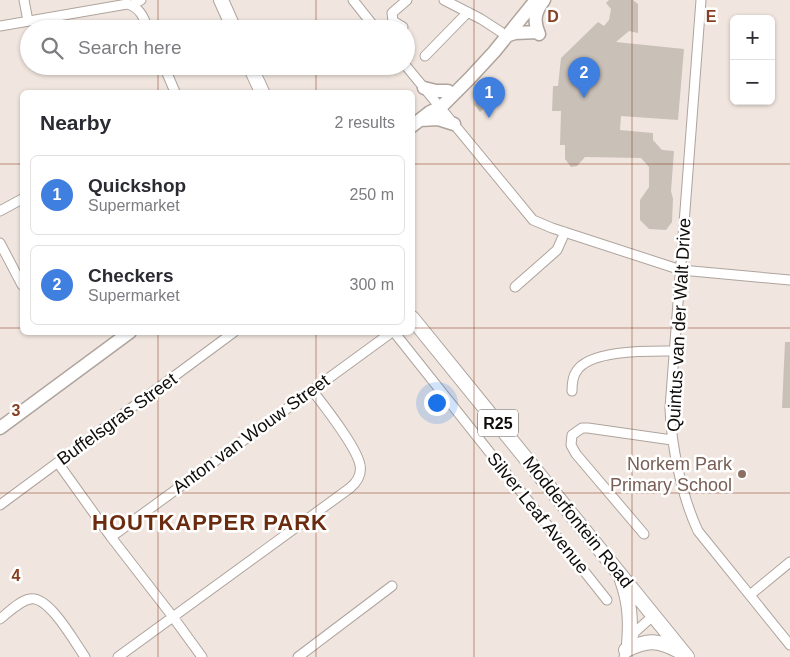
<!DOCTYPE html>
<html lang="en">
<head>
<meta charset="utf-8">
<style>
  body { margin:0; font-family:Arial,sans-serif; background:#f7f7f7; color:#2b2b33 }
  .controls { position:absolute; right:15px; top:15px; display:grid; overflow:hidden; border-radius:8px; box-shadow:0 1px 4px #0004 }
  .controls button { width:45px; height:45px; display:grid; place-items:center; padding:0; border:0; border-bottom:1px solid #e1e1e2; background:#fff; color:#2b2b33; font:25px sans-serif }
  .you { position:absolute; left:436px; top:402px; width:18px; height:18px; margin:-12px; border:4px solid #fff; border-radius:50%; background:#1a73e8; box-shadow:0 0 0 8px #1a73e833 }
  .badge { display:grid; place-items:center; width:32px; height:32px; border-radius:50%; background:#7c3aed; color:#fff; font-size:16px; font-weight:700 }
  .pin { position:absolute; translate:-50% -41px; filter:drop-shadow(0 1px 2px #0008) }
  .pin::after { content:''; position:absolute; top:26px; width:18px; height:15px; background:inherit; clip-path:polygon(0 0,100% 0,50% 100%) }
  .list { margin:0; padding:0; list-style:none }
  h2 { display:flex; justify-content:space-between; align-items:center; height:65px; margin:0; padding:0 20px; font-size:21px }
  h2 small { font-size:16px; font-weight:400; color:#7c7c81 }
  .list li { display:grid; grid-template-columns:32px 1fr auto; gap:15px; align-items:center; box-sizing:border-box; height:80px; margin:0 10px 10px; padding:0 10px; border:1px solid #e1e1e2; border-radius:8px }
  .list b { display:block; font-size:19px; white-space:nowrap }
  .list p { margin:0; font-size:16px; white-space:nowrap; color:#7c7c81 }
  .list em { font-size:16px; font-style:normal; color:#7c7c81 }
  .icon { flex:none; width:28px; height:28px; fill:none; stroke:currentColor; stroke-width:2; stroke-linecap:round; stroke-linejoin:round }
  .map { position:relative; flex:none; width:790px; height:657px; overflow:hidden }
  .search { position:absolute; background:#fff; box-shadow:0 1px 4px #0004; left:20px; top:20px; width:395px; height:55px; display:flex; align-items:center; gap:12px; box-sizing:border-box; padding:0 18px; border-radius:28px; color:#7c7c81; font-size:19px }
  .panel { position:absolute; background:#fff; box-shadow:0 1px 4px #0004; left:20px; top:90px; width:395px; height:245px; border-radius:8px }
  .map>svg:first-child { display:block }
  .building { fill:#c9c0b8 }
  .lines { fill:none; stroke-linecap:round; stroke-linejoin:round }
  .street-casing { stroke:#aea49d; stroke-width:11 }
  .secondary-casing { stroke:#aea49d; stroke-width:15 }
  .primary-casing { stroke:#aea49d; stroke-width:16 }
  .street { stroke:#fff; stroke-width:9 }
  .secondary { stroke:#fff; stroke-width:12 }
  .primary { stroke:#fff; stroke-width:14 }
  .grid { fill:none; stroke:#873f21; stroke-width:1; stroke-opacity:0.55 }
  .education-dot { fill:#8d6e63; stroke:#fff; stroke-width:2 }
  .labels { text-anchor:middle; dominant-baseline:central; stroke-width:5; stroke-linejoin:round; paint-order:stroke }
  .shield { fill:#fff; stroke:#575553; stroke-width:1 }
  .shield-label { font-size:16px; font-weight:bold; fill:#0f0c09 }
  .street-label { font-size:18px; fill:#0f0c09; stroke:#fff }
  .education-label { font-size:18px; fill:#785e54; stroke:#fff; text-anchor:end }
  .district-label { font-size:22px; font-weight:bold; letter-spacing:1px; fill:#6b2b0e; stroke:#fff }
  .grid-label { font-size:16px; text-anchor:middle; font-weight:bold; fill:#873f21; stroke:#fff; stroke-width:5; stroke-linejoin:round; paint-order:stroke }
</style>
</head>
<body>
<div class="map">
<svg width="790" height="657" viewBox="0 0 790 657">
  <rect width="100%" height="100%" fill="#f1e6df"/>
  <path class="building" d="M 609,0 L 633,0 L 638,4 L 638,33 L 629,31 L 616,42 L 684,49 L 678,120 L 621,116 L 620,130 L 653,133 L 653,140 L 662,150 L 674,151 L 671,191 L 673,199 L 672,222 L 666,230 L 649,229 L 640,220 L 640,200 L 649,187 L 649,167 L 641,158 L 585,157 L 577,166 L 571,167 L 565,159 L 565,145 L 560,145 L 561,111 L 552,111 L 553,86 L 558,86 L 561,58 L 598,22 L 604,26 L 609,20 L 611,9 L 606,3 Z
    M 495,86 L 501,93 L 480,112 L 474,104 Z
    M 785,342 L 790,342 L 790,408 L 782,408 Z"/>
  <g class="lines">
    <defs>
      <path id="street" d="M 24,0 L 28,21
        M 353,0 L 376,29
        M 444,0 L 481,19 L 501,32
        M 701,0 L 670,408 C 671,445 682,497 698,531 L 790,645
        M 132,5 L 141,0
        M 0,26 L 127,4 C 140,7 144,18 148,29
        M 403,27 L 393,21 L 392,13 L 407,0
        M 425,56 L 468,12
        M 164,66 L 175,92
        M 406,66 L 533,220 L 552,228 L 681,270 L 790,280
        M 0,211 L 22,199
        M 0,243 L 22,285
        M 515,287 L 557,250 L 565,232
        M 394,332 L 607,600
        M 572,391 C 572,385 572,378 576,372 C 589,349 651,351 675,351
        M 58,463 L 111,537 L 173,617 L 202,657
        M 0,505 L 234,332
        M 644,534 L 576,454 L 571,445 L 572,435 L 582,428 L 588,428 L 672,440
        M 111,537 L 392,332
        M 750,595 L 790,562
        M 0,619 C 9,612 19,601 30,599 C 49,595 75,643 85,657
        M 118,657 L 350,488 C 357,482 362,475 360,465 C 357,447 324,406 312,390
        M 298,657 L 392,586
        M 624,657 L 635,632 L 654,615"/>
      <path id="secondary" d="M 539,34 C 533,20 535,12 544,0
        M 506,36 L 515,33 L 538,32
        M 424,88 L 436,91 L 448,91
        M 420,120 L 438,119 L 454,124
        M 412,126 L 430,112 L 441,107 L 469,79 L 494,52 L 536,0
        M 0,428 L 130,332"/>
      <path id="primary" d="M 221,0 L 234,29
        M 250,66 L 262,92
        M 412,318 L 687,657
        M 622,580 C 630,602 631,621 629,644
        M 626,650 C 648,639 658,640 679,651"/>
    </defs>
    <use href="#street" class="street-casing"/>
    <use href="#secondary" class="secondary-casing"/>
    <use href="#primary" class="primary-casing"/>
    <use href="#street" class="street"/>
    <use href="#secondary" class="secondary"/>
    <use href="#primary" class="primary"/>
  </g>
  <path class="grid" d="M 158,0 L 158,29M 316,0 L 316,29M 474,0 L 474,657M 632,0 L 632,657M 158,66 L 158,92M 316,66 L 316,92M 0,164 L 22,164M 412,164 L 790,164M 0,328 L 22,328M 412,328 L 790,328M 158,332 L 158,657M 316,332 L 316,657M 0,493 L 790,493"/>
  <circle class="education-dot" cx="742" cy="474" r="5"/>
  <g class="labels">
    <rect class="shield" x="478" y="409.5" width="40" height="27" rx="4"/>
    <g class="shield-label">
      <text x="498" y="423">R25</text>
    </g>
    <g class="street-label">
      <text transform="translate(679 325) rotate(-87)">Quintus van der Walt Drive</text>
      <text transform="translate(117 419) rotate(-36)">Buffelsgras Street</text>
      <text transform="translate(251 434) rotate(-36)">Anton van Wouw Street</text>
      <text transform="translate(538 513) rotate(51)">Silver Leaf Avenue</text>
      <text transform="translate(578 522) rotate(51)">Modderfontein Road</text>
    </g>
    <g class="education-label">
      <text x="732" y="464">Norkem Park<tspan x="732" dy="21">Primary School</tspan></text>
    </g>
    <g class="district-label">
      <text x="210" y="522">HOUTKAPPER PARK</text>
    </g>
  </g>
  <g class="grid-label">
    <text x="553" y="22">D</text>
    <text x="711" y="22">E</text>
    <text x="16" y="416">3</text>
    <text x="16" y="581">4</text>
  </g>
</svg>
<div class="controls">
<button>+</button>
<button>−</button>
</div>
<div class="you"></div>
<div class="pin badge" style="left:489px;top:118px;background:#3f7fe0">1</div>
<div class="pin badge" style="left:584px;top:98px;background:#3f7fe0">2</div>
<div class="search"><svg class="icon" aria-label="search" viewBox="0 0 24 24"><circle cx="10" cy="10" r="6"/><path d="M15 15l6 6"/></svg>Search here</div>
<section class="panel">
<h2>Nearby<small>2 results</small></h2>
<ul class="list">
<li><span class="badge" style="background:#3f7fe0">1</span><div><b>Quickshop</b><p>Supermarket</p></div><em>250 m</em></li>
<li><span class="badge" style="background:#3f7fe0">2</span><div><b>Checkers</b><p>Supermarket</p></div><em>300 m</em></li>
</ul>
</section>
</div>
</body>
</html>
